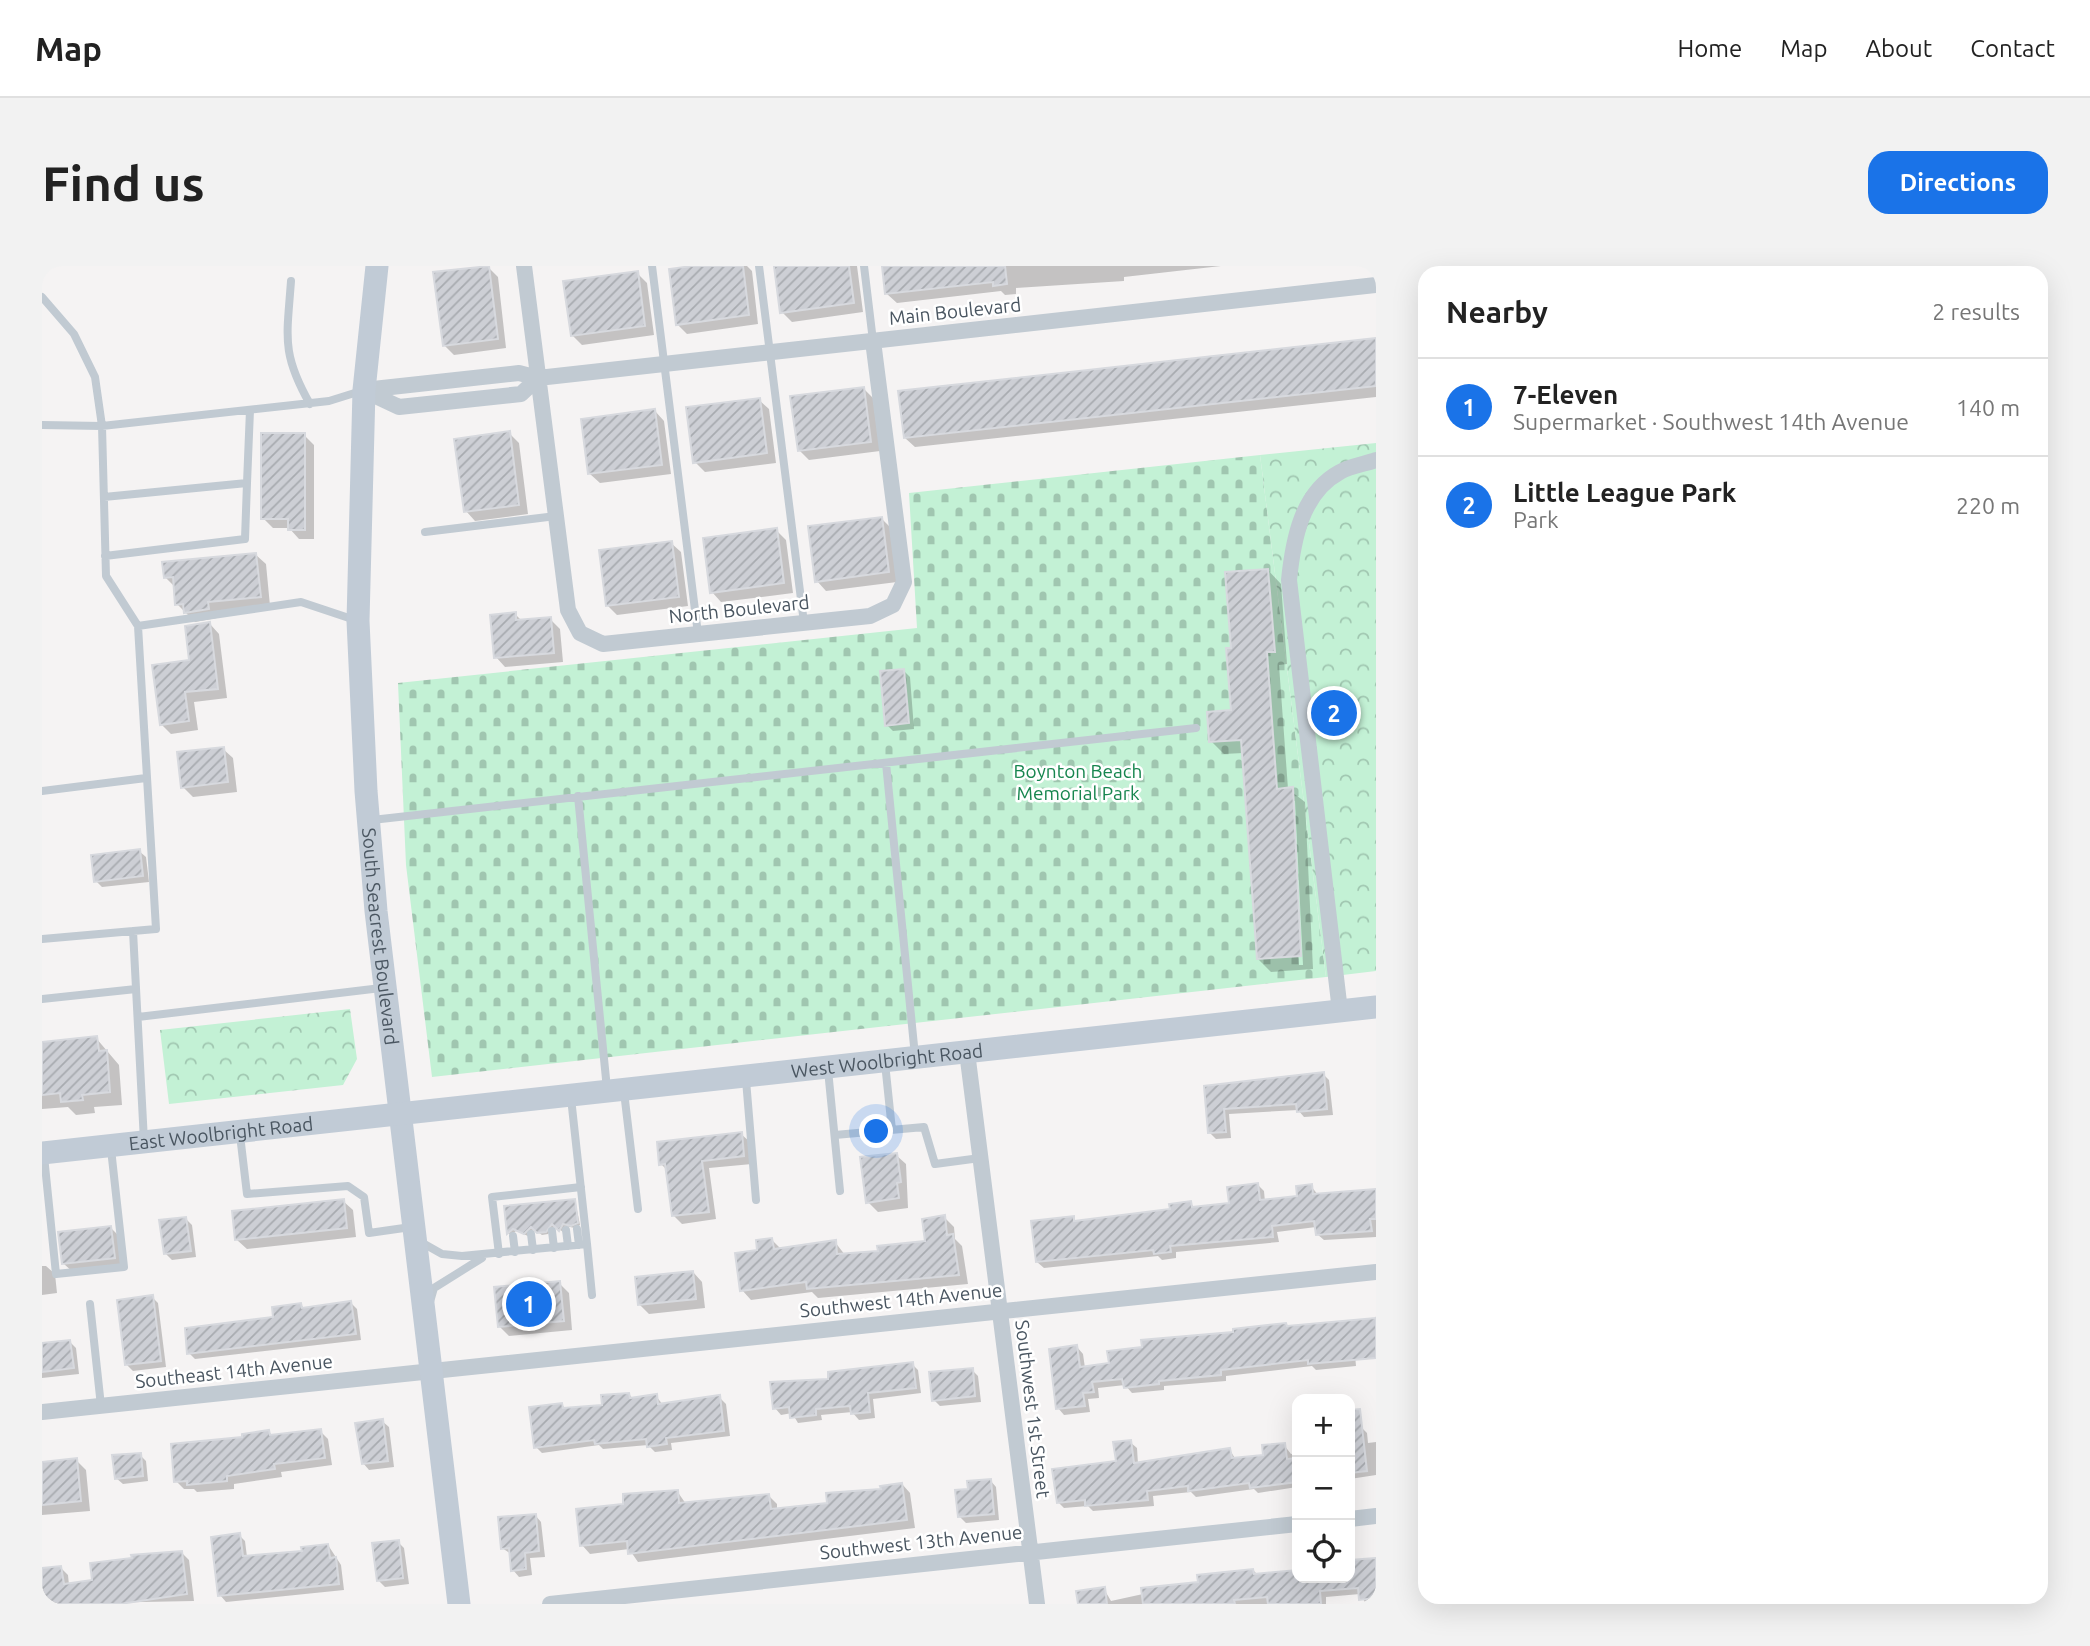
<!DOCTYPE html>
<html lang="en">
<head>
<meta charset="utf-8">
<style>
  body { margin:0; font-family:Ubuntu,sans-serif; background:#f2f2f2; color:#222 }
  .controls { position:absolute; right:21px; bottom:21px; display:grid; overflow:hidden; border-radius:14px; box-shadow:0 7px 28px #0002 }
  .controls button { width:63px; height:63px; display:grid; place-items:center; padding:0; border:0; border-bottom:2px solid #e0e0e0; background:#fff; color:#222; font:35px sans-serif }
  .you { position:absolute; left:835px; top:866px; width:24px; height:24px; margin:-18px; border:5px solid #fff; border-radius:50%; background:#1a73e8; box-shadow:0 0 0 10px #1a73e833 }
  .badge { display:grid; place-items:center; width:46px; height:46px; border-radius:50%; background:#1a73e8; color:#fff; font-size:23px; font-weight:700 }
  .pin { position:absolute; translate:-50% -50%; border:4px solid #fff; box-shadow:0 2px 7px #0006 }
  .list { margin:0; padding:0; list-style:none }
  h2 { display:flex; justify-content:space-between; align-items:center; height:91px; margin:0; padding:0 28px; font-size:30px }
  h2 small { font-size:23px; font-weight:400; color:#767676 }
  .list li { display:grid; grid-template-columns:46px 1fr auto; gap:21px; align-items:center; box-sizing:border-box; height:98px; padding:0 28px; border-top:2px solid #e0e0e0 }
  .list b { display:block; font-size:26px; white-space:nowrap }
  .list p { margin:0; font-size:23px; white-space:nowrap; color:#767676 }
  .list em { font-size:23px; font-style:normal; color:#767676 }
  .icon { flex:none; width:38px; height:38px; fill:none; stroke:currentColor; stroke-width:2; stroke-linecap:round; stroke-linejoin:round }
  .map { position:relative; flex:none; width:1334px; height:1338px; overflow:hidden; border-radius:21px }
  header { display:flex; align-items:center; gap:42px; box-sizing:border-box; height:98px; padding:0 35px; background:#fff; border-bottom:2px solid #e0e0e0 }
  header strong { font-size:33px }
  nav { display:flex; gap:38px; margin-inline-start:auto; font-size:24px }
  .intro { display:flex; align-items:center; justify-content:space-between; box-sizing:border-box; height:168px; padding:0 42px }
  h1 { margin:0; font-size:49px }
  .button { padding:18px 32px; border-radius:21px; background:#1a73e8; color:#fff; font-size:24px; font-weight:700 }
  main { display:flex; gap:42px; padding:0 42px }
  aside { flex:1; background:#fff; border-radius:21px; box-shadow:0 7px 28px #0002 }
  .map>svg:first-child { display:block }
  .cemetery { fill:url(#cemetery-stones) }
  .park { fill:url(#park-crowns) }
  .shadow { fill:#0003; fill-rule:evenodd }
  .building { fill:url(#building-hatch); stroke:#d7d9de; stroke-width:2 }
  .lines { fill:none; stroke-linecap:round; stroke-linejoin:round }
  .lane { stroke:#c1cad2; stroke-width:8 }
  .street { stroke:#c1cad2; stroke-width:16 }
  .secondary { stroke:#c1cbd6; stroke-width:23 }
  .labels { text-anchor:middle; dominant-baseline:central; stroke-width:5; stroke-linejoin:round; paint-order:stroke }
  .street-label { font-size:19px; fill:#4a5661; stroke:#fff }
  .park-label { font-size:19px; fill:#17864f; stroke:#fff }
</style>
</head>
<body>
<header>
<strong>Map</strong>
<nav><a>Home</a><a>Map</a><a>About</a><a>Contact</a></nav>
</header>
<div class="intro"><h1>Find us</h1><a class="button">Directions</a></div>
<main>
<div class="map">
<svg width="1334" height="1338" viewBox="0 0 1334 1338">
  <defs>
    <pattern id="cemetery-stones" width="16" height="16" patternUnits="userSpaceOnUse" patternTransform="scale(1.75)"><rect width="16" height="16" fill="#c3f1d5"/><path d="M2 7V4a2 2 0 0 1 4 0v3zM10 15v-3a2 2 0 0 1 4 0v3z" fill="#a0c6b0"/></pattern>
    <pattern id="park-crowns" width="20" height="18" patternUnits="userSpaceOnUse" patternTransform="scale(1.75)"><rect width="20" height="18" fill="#c3f1d5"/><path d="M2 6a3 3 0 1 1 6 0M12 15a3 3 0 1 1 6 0" fill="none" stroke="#a0c6b0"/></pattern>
    <pattern id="building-hatch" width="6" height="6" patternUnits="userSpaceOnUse" patternTransform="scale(1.75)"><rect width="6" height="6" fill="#cdcfd5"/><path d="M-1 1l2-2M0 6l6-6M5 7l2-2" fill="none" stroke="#a8abb0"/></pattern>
  </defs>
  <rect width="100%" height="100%" fill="#f5f3f3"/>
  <path class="cemetery" d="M 1218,189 L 1284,711 L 390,811 L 364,599 L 356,417 L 875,362 L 867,227 Z"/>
  <path class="park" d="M 1334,177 L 1334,705 L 1284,711 L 1218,189 Z
    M 308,743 L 315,793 L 301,819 L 127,838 L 118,764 Z"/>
  <path class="shadow" d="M 664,0 L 705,0 L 710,5 L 716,58 L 645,68 L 635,58 Z
    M 734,0 L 815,0 L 821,46 L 750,56 L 740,46 Z
    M 842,0 L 1179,0 L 1082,11 L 1082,15 L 974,22 L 974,28 L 963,29 L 959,25 L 855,37 L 845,28 Z
    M 446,1 L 456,11 L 464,82 L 412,89 L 402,79 Z
    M 595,7 L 605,17 L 612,69 L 540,79 L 530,69 Z
    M 1334,73 L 1334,131 L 873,181 L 863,172 Z
    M 822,123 L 831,132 L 838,185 L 767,194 L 757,184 Z
    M 717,134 L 727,143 L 734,197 L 663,206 L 653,196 Z
    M 613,145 L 622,155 L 629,208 L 558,217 L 548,208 Z
    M 467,167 L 477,177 L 486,248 L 433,255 L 424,245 Z
    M 262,169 L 272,179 L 272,273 L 257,273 L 247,262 L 231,262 L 221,252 Z
    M 839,252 L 849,262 L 855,316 L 784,325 L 775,315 Z
    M 734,264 L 744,274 L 751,327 L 679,336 L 670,326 Z
    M 629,277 L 639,286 L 646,340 L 575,349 L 565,339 Z
    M 214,289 L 224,298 L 228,340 L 175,345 L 175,352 L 153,356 L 135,338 L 133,321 L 123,311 Z
    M 1226,304 L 1239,318 L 1245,398 L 1237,399 L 1246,523 L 1263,536 L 1271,703 L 1229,706 L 1216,693 L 1201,487 L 1182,488 L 1169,475 L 1191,446 ZM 1249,535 L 1253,535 L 1261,699 L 1257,699 Z
    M 473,348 L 481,356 L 508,353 L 518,363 L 521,396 L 463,401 L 454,391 Z
    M 168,358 L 177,368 L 185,432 L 152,436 L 156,464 L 129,468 L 119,458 Z
    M 862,405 L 868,411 L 872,463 L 851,465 L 845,459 Z
    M 181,483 L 191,492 L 195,526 L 151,531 L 141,521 Z
    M 97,585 L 104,591 L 107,616 L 60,621 L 54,615 Z
    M 54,772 L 77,799 L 80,839 L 52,841 L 53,847 L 34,849 L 26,841 L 0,843 L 0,778 Z
    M 1281,808 L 1287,814 L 1291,849 L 1262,851 L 1256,844 L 1187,848 L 1189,872 L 1174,873 L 1168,867 L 1164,822 Z
    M 699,868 L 708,876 L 710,898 L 667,902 L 674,953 L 640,958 L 632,950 L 626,905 L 619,898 Z
    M 854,889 L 864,898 L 866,942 L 836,946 L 826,936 Z
    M 1216,919 L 1222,925 L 1223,936 L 1257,931 L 1269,920 L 1276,929 L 1334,925 L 1334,971 L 1282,974 L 1275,968 L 1274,961 L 1235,966 L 1237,976 L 1134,986 L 1134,992 L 1120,994 L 1116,990 L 1002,1002 L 995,996 L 1031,952 L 1036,957 L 1130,945 L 1148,937 L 1154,943 L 1189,938 Z
    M 533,934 L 538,959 L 533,962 L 523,960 L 521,966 L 513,960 L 506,968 L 500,969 L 492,963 L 486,970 L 474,965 L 469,969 L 466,967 L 464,942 Z
    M 301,935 L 311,944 L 314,971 L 205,983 L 195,974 Z
    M 902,951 L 912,961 L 913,973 L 920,980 L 926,1018 L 776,1032 L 770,1026 L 709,1034 L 700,1024 L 717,986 L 730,974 L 739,983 L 793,976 L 803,989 L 838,986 L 885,976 Z
    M 144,953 L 150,959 L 154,991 L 130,994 L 124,988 Z
    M 68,961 L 78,971 L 82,1002 L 32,1007 L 22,998 Z
    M 0,1000 L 4,1000 L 13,1008 L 15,1027 L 0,1029 Z
    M 651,1006 L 660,1016 L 663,1042 L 607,1048 L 597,1038 Z
    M 517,1017 L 527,1027 L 530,1064 L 467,1070 L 457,1060 Z
    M 110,1031 L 116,1037 L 124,1101 L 91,1105 L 85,1099 Z
    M 309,1037 L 315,1043 L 319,1074 L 153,1093 L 147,1087 L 259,1039 L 263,1043 Z
    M 1334,1050 L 1334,1087 L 1313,1089 L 1314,1100 L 1274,1104 L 1270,1100 L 1184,1110 L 1184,1115 L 1122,1120 L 1122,1124 L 1090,1127 L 1083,1119 L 1056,1122 L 1057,1132 L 1046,1133 L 1048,1146 L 1022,1149 L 1016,1142 L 1035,1081 L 1041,1088 L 1043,1102 L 1247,1062 L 1333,1054 Z
    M 28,1076 L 34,1082 L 37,1108 L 0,1112 L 0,1079 Z
    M 870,1098 L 876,1104 L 879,1127 L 831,1133 L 833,1152 L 817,1154 L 810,1146 L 779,1149 L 780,1154 L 756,1157 L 750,1147 L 739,1149 L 733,1142 L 788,1114 Z
    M 930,1104 L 936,1110 L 939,1136 L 898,1140 L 892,1134 Z
    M 587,1128 L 591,1133 L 614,1130 L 621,1139 L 677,1131 L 684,1138 L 688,1170 L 629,1177 L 630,1184 L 613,1186 L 606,1179 L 561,1183 L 557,1179 L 500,1187 L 494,1181 L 520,1139 L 525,1144 L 562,1141 Z
    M 340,1155 L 347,1161 L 352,1201 L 327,1204 L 321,1197 Z
    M 1319,1161 L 1325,1167 L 1326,1177 L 1334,1176 L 1334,1209 L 1308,1213 L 1308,1162 Z
    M 278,1165 L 286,1173 L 290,1199 L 239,1206 L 240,1211 L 192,1218 L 192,1223 L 155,1226 L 152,1223 L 142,1223 L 134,1215 L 202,1173 L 227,1166 L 232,1171 Z
    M 1088,1176 L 1095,1182 L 1096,1198 L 1188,1184 L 1194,1194 L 1223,1191 L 1242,1179 L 1249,1188 L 1255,1187 L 1255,1221 L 1216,1227 L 1212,1223 L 1154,1231 L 1149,1226 L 1111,1230 L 1112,1240 L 1051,1245 L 1046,1240 L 1022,1242 L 1016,1236 L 1076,1197 Z
    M 98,1189 L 104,1195 L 106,1215 L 81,1218 L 74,1212 Z
    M 34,1194 L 44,1204 L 48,1245 L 0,1249 L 0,1197 Z
    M 948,1214 L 954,1221 L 957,1254 L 924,1257 L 917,1250 L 928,1224 Z
    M 860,1218 L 868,1227 L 873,1262 L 596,1296 L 587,1283 L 548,1288 L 540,1279 L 583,1239 L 635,1225 L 644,1238 L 727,1230 L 735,1238 L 735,1244 L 786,1239 Z
    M 493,1249 L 499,1256 L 503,1291 L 488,1292 L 490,1309 L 477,1311 L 471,1304 L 469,1288 L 460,1282 Z
    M 197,1269 L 203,1275 L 205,1291 L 262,1286 L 286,1279 L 299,1299 L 302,1324 L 184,1336 L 178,1329 Z
    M 356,1276 L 362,1282 L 367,1318 L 343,1321 L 337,1315 Z
    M 140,1287 L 147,1294 L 152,1335 L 0,1338 L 0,1304 L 19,1302 L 26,1309 L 27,1319 L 52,1316 L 92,1293 Z
    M 1334,1293 L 1334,1338 L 1324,1338 L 1318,1328 L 1284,1331 L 1284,1338 L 1038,1338 L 1062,1323 L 1069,1335 L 1211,1304 L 1216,1309 L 1254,1305 L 1255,1302 L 1255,1312 L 1308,1312 L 1308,1296 Z"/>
  <path class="building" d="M 447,0 L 456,73 L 401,80 L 391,6 Z
    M 650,0 L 701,0 L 707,49 L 634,59 L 627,3 Z
    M 732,0 L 807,0 L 812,37 L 738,47 Z
    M 840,0 L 963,0 L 965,18 L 951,20 L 951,16 L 843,28 Z
    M 596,5 L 603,60 L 529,70 L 521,15 Z
    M 1334,72 L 1334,120 L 862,172 L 856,125 Z
    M 822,121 L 829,176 L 756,185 L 748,130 Z
    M 718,132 L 725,187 L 651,197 L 644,141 Z
    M 613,143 L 620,199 L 546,208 L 539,153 Z
    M 468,165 L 477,239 L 422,246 L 412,173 Z
    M 219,167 L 263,167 L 263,264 L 246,264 L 246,253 L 219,253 Z
    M 840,251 L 847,306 L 773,316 L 766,260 Z
    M 735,262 L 742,317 L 668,327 L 661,272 Z
    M 630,275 L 637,331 L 564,340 L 557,284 Z
    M 214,287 L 219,331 L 166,336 L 167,343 L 142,347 L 141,338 L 133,339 L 131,311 L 122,312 L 120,296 Z
    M 1226,303 L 1233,386 L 1225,386 L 1235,523 L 1251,521 L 1259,690 L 1215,693 L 1199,474 L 1167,476 L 1165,446 L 1189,444 L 1184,382 L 1189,382 L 1183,306 Z
    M 474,346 L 474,354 L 509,351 L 512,387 L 452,392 L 448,349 Z
    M 168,356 L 176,423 L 143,426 L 147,455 L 118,459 L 110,399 L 147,394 L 143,360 Z
    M 862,403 L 867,457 L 843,460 L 838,405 Z
    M 182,481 L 186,516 L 139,522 L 135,486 Z
    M 98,583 L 101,610 L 52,616 L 49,589 Z
    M 55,770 L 57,785 L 65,784 L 68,826 L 40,829 L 41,834 L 19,836 L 18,827 L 0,829 L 0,776 Z
    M 1282,806 L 1285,843 L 1255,846 L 1254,838 L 1182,843 L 1184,866 L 1166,867 L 1162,820 Z
    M 700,866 L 702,890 L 660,895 L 667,946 L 630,950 L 623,898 L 617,899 L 615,876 Z
    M 855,887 L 859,916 L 855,917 L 857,932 L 824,937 L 818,891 Z
    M 1216,917 L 1218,934 L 1255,930 L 1254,920 L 1270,918 L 1271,928 L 1334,923 L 1334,953 L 1328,953 L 1330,965 L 1274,969 L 1272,955 L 1230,960 L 1231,971 L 1128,980 L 1129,986 L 1112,988 L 1111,984 L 994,996 L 989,955 L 1032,950 L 1032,955 L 1128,943 L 1127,938 L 1149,935 L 1150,941 L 1187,937 L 1185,921 Z
    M 302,933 L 305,962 L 193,974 L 190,945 Z
    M 533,933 L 536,957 L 529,960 L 521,958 L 517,965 L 510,958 L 504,966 L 495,967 L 489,961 L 482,968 L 471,963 L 465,968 L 462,940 Z
    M 903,949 L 905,969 L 911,968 L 917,1009 L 765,1023 L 764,1016 L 698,1025 L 693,987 L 715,984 L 714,974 L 730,972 L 732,983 L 794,974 L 795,988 L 836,985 L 835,980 L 883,975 L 880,953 Z
    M 144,951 L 149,985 L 122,988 L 117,954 Z
    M 69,960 L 73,992 L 20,998 L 16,966 Z
    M 651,1005 L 654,1033 L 596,1039 L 593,1011 Z
    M 518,1015 L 522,1055 L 456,1061 L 452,1021 Z
    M 111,1029 L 119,1095 L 83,1099 L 75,1034 Z
    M 309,1035 L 314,1068 L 145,1088 L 143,1062 L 231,1051 L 230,1041 L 259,1037 L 260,1042 Z
    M 1334,1052 L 1334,1092 L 1266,1098 L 1266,1094 L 1179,1104 L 1179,1109 L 1117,1115 L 1117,1118 L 1082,1122 L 1080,1113 L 1050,1116 L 1052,1126 L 1041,1127 L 1043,1140 L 1014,1143 L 1007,1083 L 1035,1079 L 1038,1101 L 1067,1097 L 1065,1085 L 1100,1081 L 1099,1074 L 1191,1066 L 1191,1063 L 1244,1057 L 1245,1060 Z
    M 28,1074 L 32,1102 L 0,1106 L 0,1077 Z
    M 871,1096 L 874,1122 L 826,1127 L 828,1146 L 809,1148 L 808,1140 L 774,1143 L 774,1149 L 748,1152 L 747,1141 L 731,1143 L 728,1116 L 786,1113 L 786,1106 Z
    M 931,1102 L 933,1130 L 890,1135 L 887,1106 Z
    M 587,1127 L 588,1132 L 615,1128 L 616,1138 L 678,1129 L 682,1165 L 624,1172 L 625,1178 L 605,1181 L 604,1173 L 553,1178 L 552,1174 L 492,1182 L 487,1141 L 520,1137 L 521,1142 L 560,1139 L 559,1129 Z
    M 1318,1143 L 1325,1205 L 1308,1207 L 1308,1144 Z
    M 341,1153 L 346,1195 L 320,1198 L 313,1157 Z
    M 279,1163 L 283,1192 L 232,1198 L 233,1203 L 185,1210 L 185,1215 L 145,1219 L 145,1215 L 132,1216 L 129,1178 L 200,1171 L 200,1168 L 227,1164 L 228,1169 Z
    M 1089,1174 L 1092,1197 L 1188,1182 L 1190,1192 L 1221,1189 L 1220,1179 L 1243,1177 L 1245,1193 L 1255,1192 L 1255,1216 L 1208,1222 L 1207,1217 L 1146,1225 L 1146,1220 L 1105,1225 L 1106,1234 L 1043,1240 L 1043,1234 L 1015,1237 L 1010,1203 L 1074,1195 L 1071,1176 Z
    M 99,1187 L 101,1210 L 73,1213 L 70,1189 Z
    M 35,1192 L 39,1235 L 0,1239 L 0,1196 Z
    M 949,1213 L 952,1248 L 916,1251 L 913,1224 L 926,1223 L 925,1215 Z
    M 860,1217 L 865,1254 L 586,1288 L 585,1275 L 538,1280 L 534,1243 L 581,1238 L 581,1228 L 636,1224 L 637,1237 L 727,1228 L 729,1243 L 785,1237 L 784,1227 L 839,1223 L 838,1220 Z
    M 494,1248 L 497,1285 L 483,1287 L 484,1303 L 469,1305 L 467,1282 L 459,1283 L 456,1251 Z
    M 198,1267 L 201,1290 L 260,1285 L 259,1281 L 286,1278 L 288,1292 L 294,1291 L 297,1318 L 176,1330 L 169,1271 Z
    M 357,1274 L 361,1312 L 335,1315 L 330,1277 Z
    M 140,1285 L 145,1328 L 78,1338 L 0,1338 L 0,1302 L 19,1300 L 22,1318 L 50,1314 L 48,1297 L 90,1292 L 89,1289 Z
    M 1334,1292 L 1334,1332 L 1317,1334 L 1316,1322 L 1278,1325 L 1279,1338 L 1226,1338 L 1225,1331 L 1192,1334 L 1193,1338 L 1101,1338 L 1099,1322 L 1156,1316 L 1155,1309 L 1211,1303 L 1212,1308 L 1255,1304 L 1255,1312 L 1308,1312 L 1308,1294 Z
    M 1063,1321 L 1065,1338 L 1036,1338 L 1034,1325 Z"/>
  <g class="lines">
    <path class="lane" d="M 610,0 L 656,368
      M 717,0 L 762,357
      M 822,0 L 831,75
      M 249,15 C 245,71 239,87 268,138
      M 0,31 L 32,68 L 53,111 L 60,160 L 0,159
      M 62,231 L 205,217 L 208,144
      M 383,266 L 514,250
      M 63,290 L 203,273 L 205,217
      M 313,354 L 259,336 L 96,360 L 64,310 L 60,160 L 287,135 L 319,125
      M 844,497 L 873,790
      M 0,525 L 104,512
      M 536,530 L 565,823
      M 330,554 L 1154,462
      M 91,665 L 102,875
      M 0,673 L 114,663 L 96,360
      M 0,733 L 94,723
      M 96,751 L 339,722
      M 843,797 L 850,864
      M 786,804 L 798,925
      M 704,814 L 714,934
      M 582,826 L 596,943
      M 198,869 L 205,928 L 306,920 L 322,931 L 327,967 L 369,961
      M 793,869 L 882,861 L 893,898 L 938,892
      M 2,890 L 14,1008 L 82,1001 L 69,883
      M 535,963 L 537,979
      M 524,964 L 526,980
      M 510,965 L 512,982
      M 489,968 L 491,984
      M 471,970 L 473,986
      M 377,975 L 400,988 L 420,990 L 545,978 L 529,832
      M 545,978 L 550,1029
      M 457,988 L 450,931 L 539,921
      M 388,1036 L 392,1022 L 440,992
      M 48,1038 L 59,1140"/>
    <path class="street" d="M 482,0 L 526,344 L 538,367 L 561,378 L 828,350 L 851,339 L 862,316 L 831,75
      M 322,124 L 477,107 L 496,112 L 1334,19
      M 323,125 L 357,141 L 479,128 L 496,112
      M 1298,745 L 1247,314 C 1251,275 1259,227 1298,206 C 1308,200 1323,198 1334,194
      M 925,786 L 995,1338
      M 0,1146 L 1334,1006
      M 1308,1253 L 1334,1250
      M 508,1338 L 1255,1258"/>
    <g class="secondary">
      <path id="s1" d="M 335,0 L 322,124 L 316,355 L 324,525 L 334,645 L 417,1338"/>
      <path id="s2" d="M 0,887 L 1334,741"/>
    </g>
  </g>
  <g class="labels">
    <g class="street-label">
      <text transform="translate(913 45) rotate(-6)">Main Boulevard</text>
      <text transform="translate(697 343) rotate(-6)">North Boulevard</text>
      <text stroke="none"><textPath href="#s1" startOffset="672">South Seacrest Boulevard</textPath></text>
      <text stroke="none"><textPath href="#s2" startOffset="850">West Woolbright Road</textPath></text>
      <text stroke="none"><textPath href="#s2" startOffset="180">East Woolbright Road</textPath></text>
      <text transform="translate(859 1034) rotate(-6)">Southwest 14th Avenue</text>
      <text transform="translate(192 1105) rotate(-6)">Southeast 14th Avenue</text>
      <text transform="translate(991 1143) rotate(83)">Southwest 1st Street</text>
      <text transform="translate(879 1276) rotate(-6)">Southwest 13th Avenue</text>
    </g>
    <g class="park-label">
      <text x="1036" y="505">Boynton Beach<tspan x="1036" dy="22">Memorial Park</tspan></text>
    </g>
  </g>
</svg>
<div class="controls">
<button>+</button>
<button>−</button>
<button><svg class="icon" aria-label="locate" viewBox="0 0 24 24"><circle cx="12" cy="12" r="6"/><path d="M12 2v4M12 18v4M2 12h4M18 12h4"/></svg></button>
</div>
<div class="you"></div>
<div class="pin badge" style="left:487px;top:1038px">1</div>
<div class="pin badge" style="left:1292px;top:447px">2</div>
</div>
<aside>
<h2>Nearby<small>2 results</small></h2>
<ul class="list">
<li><span class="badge">1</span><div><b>7-Eleven</b><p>Supermarket · Southwest 14th Avenue</p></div><em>140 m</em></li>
<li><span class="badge">2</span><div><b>Little League Park</b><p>Park</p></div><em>220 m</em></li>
</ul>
</aside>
</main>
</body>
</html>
